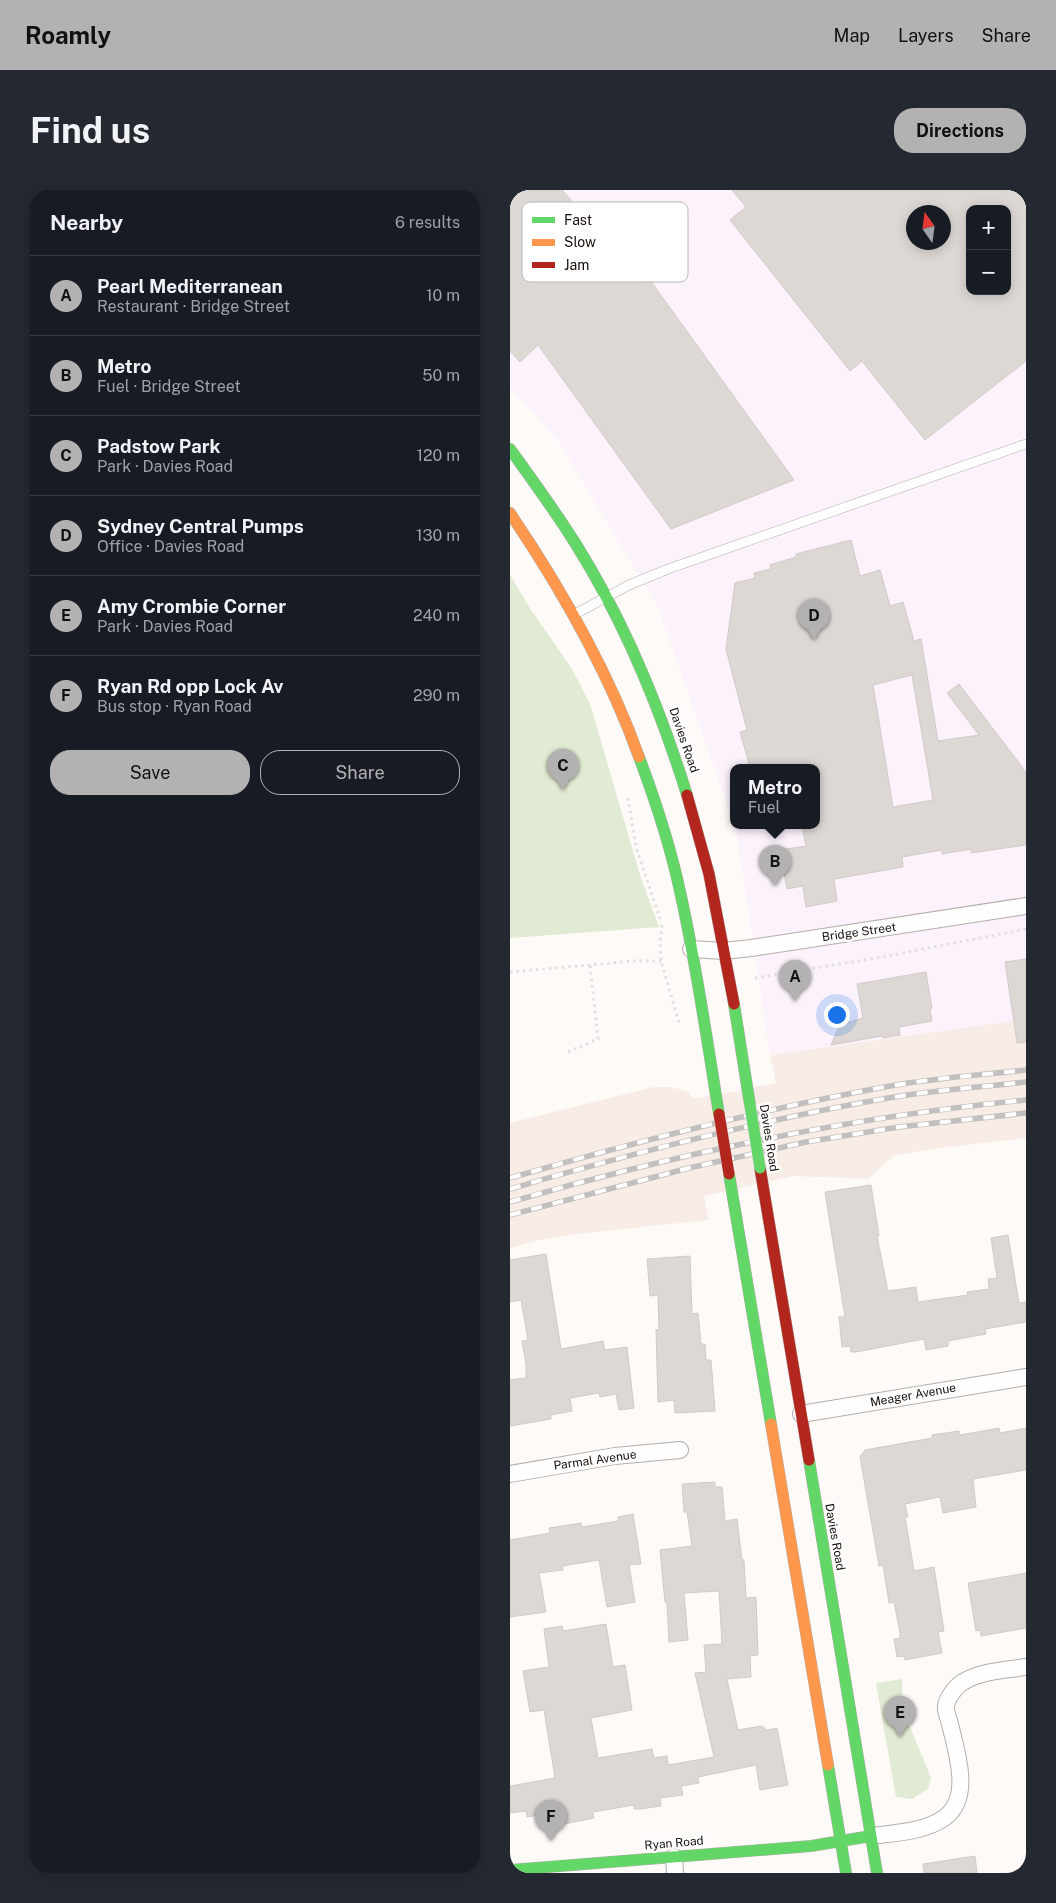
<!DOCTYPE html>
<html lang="en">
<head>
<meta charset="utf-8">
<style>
  body { margin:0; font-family:"Public Sans",sans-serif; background:#242831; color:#f1f3f6 }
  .controls { position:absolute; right:15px; top:15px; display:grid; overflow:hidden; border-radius:10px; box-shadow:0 2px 12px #0003 }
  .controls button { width:45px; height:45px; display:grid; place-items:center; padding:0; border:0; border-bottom:1px solid #363941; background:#171b24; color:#f1f3f6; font:25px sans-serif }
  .compass { position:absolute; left:396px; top:15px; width:45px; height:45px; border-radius:50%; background:#171b24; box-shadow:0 2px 12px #0003; rotate:346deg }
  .you { position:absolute; left:326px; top:824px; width:18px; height:18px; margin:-12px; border:4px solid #fff; border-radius:50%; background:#1a73e8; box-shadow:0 0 0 8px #1a73e833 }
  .badge { display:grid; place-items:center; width:32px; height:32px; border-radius:50%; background:#b3b1b1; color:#111; font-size:16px; font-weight:700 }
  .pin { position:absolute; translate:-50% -41px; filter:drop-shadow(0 1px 2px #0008) }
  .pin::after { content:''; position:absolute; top:26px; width:18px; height:15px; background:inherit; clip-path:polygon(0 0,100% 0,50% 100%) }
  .popup { position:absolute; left:220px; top:574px; width:90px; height:65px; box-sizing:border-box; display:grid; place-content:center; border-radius:10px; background:#171b24; filter:drop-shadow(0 1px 4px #0005); font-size:16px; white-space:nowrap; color:#9ea1a6 }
  .popup b { font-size:19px; color:#f1f3f6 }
  .popup::after { content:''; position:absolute; left:50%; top:100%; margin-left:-10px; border:10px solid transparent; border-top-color:#171b24 }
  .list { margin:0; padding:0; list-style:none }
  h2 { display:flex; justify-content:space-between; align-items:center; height:65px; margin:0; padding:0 20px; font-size:21px }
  h2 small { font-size:16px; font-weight:400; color:#9ea1a6 }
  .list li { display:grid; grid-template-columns:32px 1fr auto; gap:15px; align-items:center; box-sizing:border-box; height:80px; padding:0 20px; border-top:1px solid #363941 }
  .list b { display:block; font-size:19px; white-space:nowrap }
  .list p { margin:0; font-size:16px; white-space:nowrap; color:#9ea1a6 }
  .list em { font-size:16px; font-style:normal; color:#9ea1a6 }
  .actions { display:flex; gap:10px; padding:15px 20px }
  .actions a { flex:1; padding:11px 0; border:1px solid #b3b1b1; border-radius:20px; text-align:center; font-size:18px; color:#b3b1b1 }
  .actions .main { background:#b3b1b1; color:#111 }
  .map { position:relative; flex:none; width:516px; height:1683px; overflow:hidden; border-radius:20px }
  header { display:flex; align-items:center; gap:30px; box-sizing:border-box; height:70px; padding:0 25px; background:#b3b1b1; color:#111 }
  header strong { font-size:24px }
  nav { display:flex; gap:28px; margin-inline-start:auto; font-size:18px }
  .intro { display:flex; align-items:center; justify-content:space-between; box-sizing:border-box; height:120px; padding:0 30px }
  h1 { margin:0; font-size:35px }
  .button { padding:12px 22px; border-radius:20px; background:#b3b1b1; color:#111; font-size:18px; font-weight:700 }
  main { display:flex; gap:30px; padding:0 30px }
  aside { flex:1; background:#171b24; border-radius:20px; box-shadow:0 2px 12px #0003 }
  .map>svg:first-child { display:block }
  .built { fill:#f7ede6 }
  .industrial { fill:#fbf2fc; fill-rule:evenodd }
  .green { fill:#e1ead2 }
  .building { fill:#ddd8d4; stroke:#d0cbc8; fill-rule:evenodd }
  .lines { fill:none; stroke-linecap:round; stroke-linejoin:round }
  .lane-casing { stroke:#b3aeaa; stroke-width:10 }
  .street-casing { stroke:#b3aeaa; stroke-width:18 }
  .fast-casing { stroke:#b3aeaa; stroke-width:12 }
  .slow-casing { stroke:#b3aeaa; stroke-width:12 }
  .jam-casing { stroke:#b3aeaa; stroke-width:12 }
  .path { stroke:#e1e0df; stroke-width:3; stroke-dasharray:2.5 4; stroke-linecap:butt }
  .lane { stroke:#fffefe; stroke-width:9 }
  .street { stroke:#fffefe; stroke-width:16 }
  .fast { stroke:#63d668; stroke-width:11 }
  .slow { stroke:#ff974d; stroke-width:11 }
  .jam { stroke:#b3261e; stroke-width:11 }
  .rail-casing { stroke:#c2c0bf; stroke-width:5.5 }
  .rail { stroke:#fff; stroke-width:4; stroke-dasharray:11; stroke-linecap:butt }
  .fast-bridge-casing { stroke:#d9d7d5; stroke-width:12; stroke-linecap:butt }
  .jam-bridge-casing { stroke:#d9d7d5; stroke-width:12; stroke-linecap:butt }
  .fast-bridge { stroke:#63d668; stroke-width:11 }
  .jam-bridge { stroke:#b3261e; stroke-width:11 }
  .labels { text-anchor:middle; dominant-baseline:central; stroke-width:5; stroke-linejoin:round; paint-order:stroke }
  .street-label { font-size:12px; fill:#160f0a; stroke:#fff }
  .key { fill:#fff; stroke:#b9b7b6; stroke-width:1 }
  .key-label { font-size:14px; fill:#160f0a }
</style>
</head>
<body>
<header>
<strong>Roamly</strong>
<nav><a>Map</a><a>Layers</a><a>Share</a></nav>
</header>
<div class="intro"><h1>Find us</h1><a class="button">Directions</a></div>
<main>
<aside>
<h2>Nearby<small>6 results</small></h2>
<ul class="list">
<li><span class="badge">A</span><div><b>Pearl Mediterranean</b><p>Restaurant · Bridge Street</p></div><em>10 m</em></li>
<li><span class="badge">B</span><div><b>Metro</b><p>Fuel · Bridge Street</p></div><em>50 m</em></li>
<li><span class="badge">C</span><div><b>Padstow Park</b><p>Park · Davies Road</p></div><em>120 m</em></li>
<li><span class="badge">D</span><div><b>Sydney Central Pumps</b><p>Office · Davies Road</p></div><em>130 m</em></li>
<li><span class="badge">E</span><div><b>Amy Crombie Corner</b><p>Park · Davies Road</p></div><em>240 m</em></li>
<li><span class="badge">F</span><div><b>Ryan Rd opp Lock Av</b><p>Bus stop · Ryan Road</p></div><em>290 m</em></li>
</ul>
<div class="actions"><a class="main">Save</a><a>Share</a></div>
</aside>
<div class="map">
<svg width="516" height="1683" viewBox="0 0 516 1683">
  <rect width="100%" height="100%" fill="#fdfaf8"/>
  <path class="built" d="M 516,829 L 516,948 L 422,959 L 383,966 L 358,989 L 283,986 L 194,1006 L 199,1030 L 76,1043 L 30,1050 L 0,1058 L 0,933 L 144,897 L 160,897 L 177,901 L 184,909 L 266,893 L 260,865 Z"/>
  <path class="industrial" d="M 0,0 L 516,0 L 516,829 L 260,865 L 227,644 L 224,635 L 306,635 L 306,577 L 224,577 L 224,634 L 148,417 L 48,250 L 0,198 ZM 460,19 L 497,19 L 497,101 L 460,101 ZM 403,22 L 433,22 L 433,52 L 403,52 Z"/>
  <path class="green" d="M 0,385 L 21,420 L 62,479 L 80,514 L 130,685 L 149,737 L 0,748 Z
    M 392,1489 L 393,1520 L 421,1588 L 418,1599 L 402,1609 L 386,1607 L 366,1493 Z"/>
  <path class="building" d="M 0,0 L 52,0 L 136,92 L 140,90 L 284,290 L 161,339 L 28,155 L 10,172 L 0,161 Z
    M 222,0 L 516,0 L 516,171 L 415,250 L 352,171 L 340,181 L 220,30 L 236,17 ZM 460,19 L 497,19 L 497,101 L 460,101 ZM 404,22 L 434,22 L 434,52 L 404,52 Z
    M 341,350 L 350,386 L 370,380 L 380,416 L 393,412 L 404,451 L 411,449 L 428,551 L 469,545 L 437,503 L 449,494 L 516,582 L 516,655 L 461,663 L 461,659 L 432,664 L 432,660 L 392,667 L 393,677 L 324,689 L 327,711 L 296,717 L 293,696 L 277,699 L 270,660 L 296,656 L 292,635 L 306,635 L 306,577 L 240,577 L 230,542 L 237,540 L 216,459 L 225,393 L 245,388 L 244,383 L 261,379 L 260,375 L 286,367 L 286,364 ZM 402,485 L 423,610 L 383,617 L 363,495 Z
    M 516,769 L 516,852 L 507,853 L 495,772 Z
    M 416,782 L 422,818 L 420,819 L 422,831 L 389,837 L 390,845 L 373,848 L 372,846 L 321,855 L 328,839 L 333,834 L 353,828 L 347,794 Z
    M 361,995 L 369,1046 L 367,1046 L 378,1101 L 406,1097 L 408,1112 L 458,1105 L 457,1102 L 479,1099 L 478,1089 L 487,1088 L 481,1048 L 498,1045 L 509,1113 L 516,1112 L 516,1132 L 475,1139 L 476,1144 L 438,1151 L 438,1156 L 416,1160 L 414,1149 L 346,1162 L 341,1162 L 340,1156 L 332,1157 L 329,1127 L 335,1127 L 315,1002 Z
    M 36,1064 L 51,1159 L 93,1151 L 95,1160 L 117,1157 L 124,1218 L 109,1220 L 106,1204 L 90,1207 L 89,1203 L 60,1208 L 62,1221 L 41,1225 L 41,1229 L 0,1236 L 0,1190 L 16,1188 L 16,1174 L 12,1151 L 18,1150 L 11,1110 L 0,1112 L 0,1070 Z
    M 180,1066 L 182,1124 L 188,1123 L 191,1154 L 195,1154 L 196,1170 L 201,1170 L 205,1221 L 165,1223 L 164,1210 L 148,1212 L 146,1140 L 149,1139 L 148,1105 L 140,1106 L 137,1069 Z
    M 489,1238 L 490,1243 L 516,1238 L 516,1280 L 463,1289 L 466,1317 L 433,1323 L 430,1307 L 395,1314 L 398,1327 L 395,1327 L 404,1381 L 424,1377 L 434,1441 L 428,1442 L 432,1463 L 395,1470 L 394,1466 L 387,1467 L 384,1449 L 390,1448 L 390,1443 L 384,1412 L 379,1413 L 373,1375 L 369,1376 L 350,1267 L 355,1260 L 422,1248 L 422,1245 L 449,1241 L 450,1245 Z
    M 205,1292 L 205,1297 L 212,1297 L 215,1331 L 227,1329 L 232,1370 L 234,1370 L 236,1408 L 246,1407 L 248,1465 L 240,1466 L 241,1487 L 217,1489 L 228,1540 L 252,1536 L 257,1540 L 267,1538 L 278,1595 L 250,1600 L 246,1575 L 188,1587 L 189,1593 L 171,1596 L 173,1605 L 150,1608 L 151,1616 L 131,1619 L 124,1619 L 124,1615 L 83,1622 L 84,1628 L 54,1634 L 53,1630 L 37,1632 L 36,1624 L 17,1627 L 16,1621 L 0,1623 L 0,1596 L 45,1588 L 34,1520 L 20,1522 L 13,1481 L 39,1477 L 34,1439 L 52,1436 L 53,1441 L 96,1434 L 103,1477 L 115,1475 L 122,1520 L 81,1528 L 88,1568 L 142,1559 L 144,1568 L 157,1566 L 158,1575 L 204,1567 L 185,1483 L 196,1482 L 194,1455 L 212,1454 L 209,1401 L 174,1403 L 178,1450 L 159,1452 L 157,1412 L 155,1412 L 150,1360 L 182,1356 L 177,1322 L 174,1322 L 172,1294 Z
    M 123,1324 L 131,1374 L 119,1375 L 125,1412 L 97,1417 L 89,1370 L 52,1376 L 53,1380 L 29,1383 L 36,1422 L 0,1427 L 0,1350 L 40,1343 L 39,1338 L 71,1333 L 72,1337 L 108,1331 L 108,1327 Z
    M 516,1383 L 516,1438 L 471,1446 L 470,1440 L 466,1441 L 458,1393 Z
    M 465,1666 L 467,1683 L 414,1683 L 413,1674 Z"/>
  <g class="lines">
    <defs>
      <path id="lane" d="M 67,423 L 119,395 L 158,379 L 516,254"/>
      <path id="street" d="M 181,759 L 214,761 L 241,758 L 516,716
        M 291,1224 L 516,1187
        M 0,1284 L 105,1266 L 170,1260
        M 361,1646 C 384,1643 414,1642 434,1628 C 463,1608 446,1561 440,1534 C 439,1529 435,1521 436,1516 C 437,1508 446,1496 453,1492 C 471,1481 496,1480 516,1477
        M 164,1667 L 165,1683"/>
      <path id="fast" d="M 0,259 C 23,291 46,322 67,356 C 115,433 150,518 177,605
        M 129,567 C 146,612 161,658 171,706 C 187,778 197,851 209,924
        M 224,814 L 240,915
        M 219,984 L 261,1234
        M 299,1270 L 367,1683
        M 318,1575 L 336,1683
        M 0,1680 L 301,1656 L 361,1646"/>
      <path id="slow" d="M 0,323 C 52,400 98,480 129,567
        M 261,1234 L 318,1575"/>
      <path id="jam" d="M 177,605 L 199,684 L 224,814
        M 250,978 L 299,1270"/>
    </defs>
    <use href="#lane" class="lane-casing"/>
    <use href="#street" class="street-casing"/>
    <use href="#fast" class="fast-casing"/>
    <use href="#slow" class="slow-casing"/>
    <use href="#jam" class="jam-casing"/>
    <path class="path" d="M 118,608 L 126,657 L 150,729
      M 152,735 L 150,753 L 151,771 L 169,833
      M 0,782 L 124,771 L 151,771
      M 245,788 L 372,767 L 516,739
      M 58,862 L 88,849 L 80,775"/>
    <use href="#lane" class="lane"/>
    <use href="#street" class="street"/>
    <use href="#fast" class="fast"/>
    <use href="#slow" class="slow"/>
    <use href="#jam" class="jam"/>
    <defs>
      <path id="rail" d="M 0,988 C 125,952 252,919 380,896 C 425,888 471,885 516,880
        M 0,999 C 126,962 255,929 384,907 C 428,900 472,897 516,892
        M 0,1012 C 169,963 341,927 516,910
        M 0,1025 L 179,978 L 296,952 L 389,937 L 516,923"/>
    </defs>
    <use href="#rail" class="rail-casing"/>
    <use href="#rail" class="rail"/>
    <defs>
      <path id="fast-bridge" d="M 240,915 L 250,978"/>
      <path id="jam-bridge" d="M 209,924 L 219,984"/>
    </defs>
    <use href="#fast-bridge" class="fast-bridge-casing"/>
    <use href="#jam-bridge" class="jam-bridge-casing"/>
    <use href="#fast-bridge" class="fast-bridge"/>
    <use href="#jam-bridge" class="jam-bridge"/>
  </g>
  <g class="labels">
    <g class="street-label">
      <text transform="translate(174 550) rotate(71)">Davies Road</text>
      <text transform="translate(349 742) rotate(-8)">Bridge Street</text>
      <text transform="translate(259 948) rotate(81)">Davies Road</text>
      <text transform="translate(403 1205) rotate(-10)">Meager Avenue</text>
      <text transform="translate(85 1270) rotate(-8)">Parmal Avenue</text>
      <text transform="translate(325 1347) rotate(80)">Davies Road</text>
      <text transform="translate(164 1653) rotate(-5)">Ryan Road</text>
    </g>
  </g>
  <rect x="12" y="12" width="166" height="80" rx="8" class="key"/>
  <rect x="22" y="27" width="23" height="6" fill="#63d668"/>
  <rect x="22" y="49" width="23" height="7" fill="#ff974d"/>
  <rect x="22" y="72" width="23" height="6" fill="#b3261e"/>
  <g class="key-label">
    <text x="54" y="35">Fast</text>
    <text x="54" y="57">Slow</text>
    <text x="54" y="80">Jam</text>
  </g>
</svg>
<div class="controls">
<button>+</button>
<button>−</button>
</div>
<svg class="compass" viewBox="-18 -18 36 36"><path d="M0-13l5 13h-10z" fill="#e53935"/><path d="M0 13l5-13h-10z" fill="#9ea1a6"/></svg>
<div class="you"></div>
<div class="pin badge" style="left:285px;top:811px">A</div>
<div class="pin badge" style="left:265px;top:696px">B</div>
<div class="popup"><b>Metro</b>Fuel</div>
<div class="pin badge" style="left:53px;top:600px">C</div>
<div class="pin badge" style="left:304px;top:450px">D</div>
<div class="pin badge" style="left:390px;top:1547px">E</div>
<div class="pin badge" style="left:41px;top:1651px">F</div>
</div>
</main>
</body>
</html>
